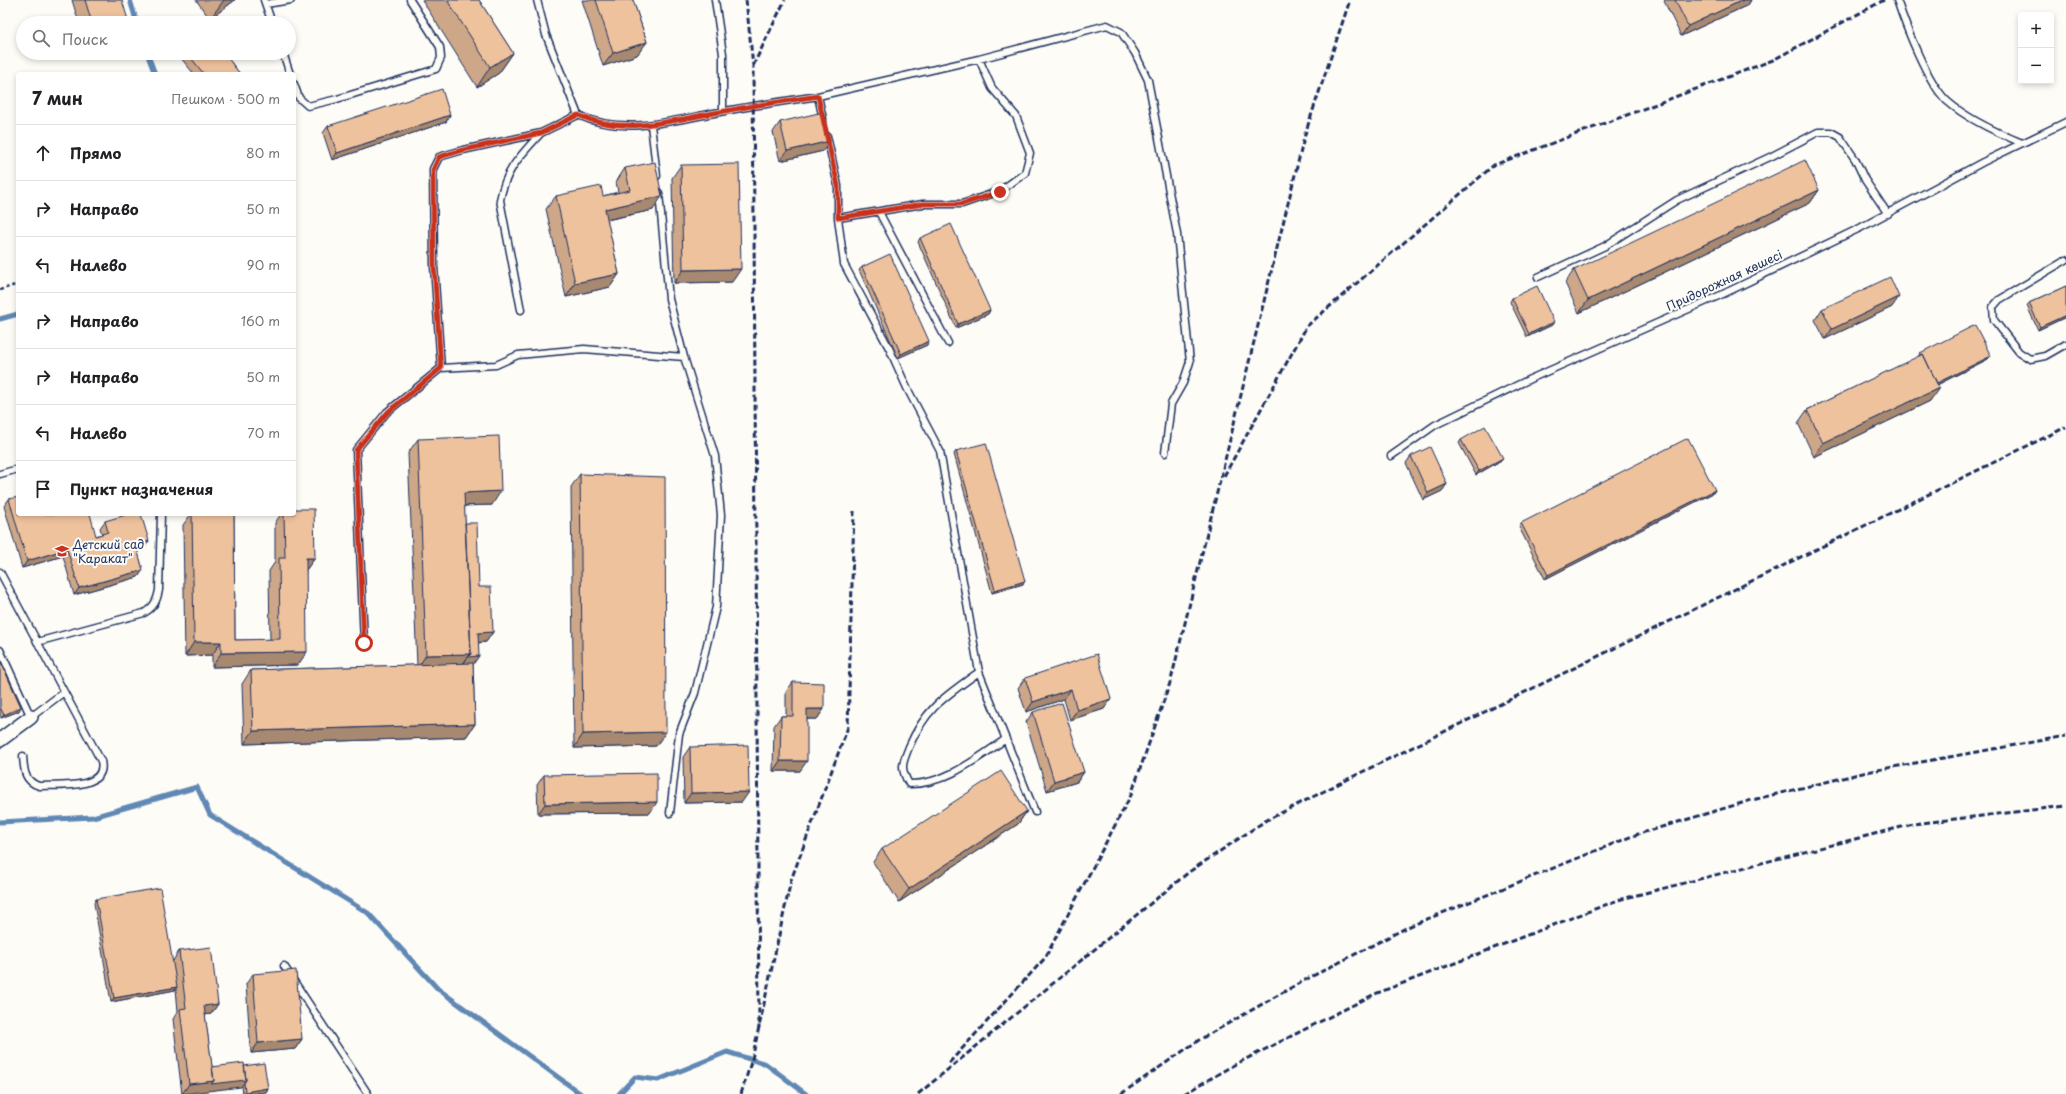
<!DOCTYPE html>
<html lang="ru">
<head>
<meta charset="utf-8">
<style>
  body { margin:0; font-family:"Playpen Sans",sans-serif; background:#f2f2f2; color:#202124 }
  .controls { position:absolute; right:12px; top:12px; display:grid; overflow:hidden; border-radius:4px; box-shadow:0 2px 6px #0003 }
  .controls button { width:36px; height:36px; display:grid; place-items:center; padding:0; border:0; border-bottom:1px solid #e0e0e0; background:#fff; color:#202124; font:20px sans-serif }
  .stop { position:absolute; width:12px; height:12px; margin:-9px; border:3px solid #c8321e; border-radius:50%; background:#fff }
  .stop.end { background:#c8321e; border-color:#fff; box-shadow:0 1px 4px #0008 }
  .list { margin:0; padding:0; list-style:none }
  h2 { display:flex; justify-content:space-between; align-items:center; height:52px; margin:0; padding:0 16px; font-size:17px }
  h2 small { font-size:13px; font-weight:400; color:#757577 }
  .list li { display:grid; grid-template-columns:26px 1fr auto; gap:12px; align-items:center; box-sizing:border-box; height:56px; padding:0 16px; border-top:1px solid #e0e0e0 }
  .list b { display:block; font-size:15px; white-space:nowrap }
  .list em { font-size:13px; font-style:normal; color:#757577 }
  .icon { flex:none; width:22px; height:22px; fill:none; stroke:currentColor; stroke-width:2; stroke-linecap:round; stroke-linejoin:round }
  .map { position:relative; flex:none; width:2066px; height:1094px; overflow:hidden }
  .search { position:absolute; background:#fff; box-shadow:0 2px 6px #0003; left:16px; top:16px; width:280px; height:44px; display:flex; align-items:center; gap:10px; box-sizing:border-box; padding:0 14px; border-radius:22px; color:#757577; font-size:15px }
  .panel { position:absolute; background:#fff; box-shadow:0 2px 6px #0003; left:16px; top:72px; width:280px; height:444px; border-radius:4px }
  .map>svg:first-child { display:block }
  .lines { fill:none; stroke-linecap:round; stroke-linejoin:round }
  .stream { stroke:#6188b4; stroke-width:5 }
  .lane-casing { stroke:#1b2f5e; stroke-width:9 }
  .street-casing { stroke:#1b2f5e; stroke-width:16 }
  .path { stroke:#1b2f5e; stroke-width:2.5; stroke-dasharray:3 3; stroke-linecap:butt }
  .lane { stroke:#fdfcf7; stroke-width:6 }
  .street { stroke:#fdfcf7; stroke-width:13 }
  .rail { stroke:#1b2f5e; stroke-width:3; stroke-dasharray:6 3; stroke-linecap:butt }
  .wall { fill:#cea788; stroke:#1b2f5e }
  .shaded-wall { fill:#a7886f; stroke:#1b2f5e }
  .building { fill:#efc29e; stroke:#1b2f5e }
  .route { stroke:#c8321e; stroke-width:5 }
  .labels { text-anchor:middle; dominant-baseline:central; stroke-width:4; stroke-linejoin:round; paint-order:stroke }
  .street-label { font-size:12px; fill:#1b2f5e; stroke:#fdfcf7 }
  .poi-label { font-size:12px; fill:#1b2f5e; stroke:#fdfcf7; text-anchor:start }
</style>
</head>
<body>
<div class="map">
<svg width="2066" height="1094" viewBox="0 0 2066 1094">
  <rect width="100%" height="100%" fill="#fdfcf7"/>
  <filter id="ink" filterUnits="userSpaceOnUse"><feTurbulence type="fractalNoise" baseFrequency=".025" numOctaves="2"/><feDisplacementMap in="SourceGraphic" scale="8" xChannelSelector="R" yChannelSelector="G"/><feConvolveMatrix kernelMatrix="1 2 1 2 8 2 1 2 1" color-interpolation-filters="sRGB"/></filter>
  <g filter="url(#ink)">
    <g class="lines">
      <path class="stream" d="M 130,0 L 137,23
        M 147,53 L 155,74
        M 0,319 L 18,314
        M 0,822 L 93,817 L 197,787 L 210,815 L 368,913 L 438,989 L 581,1094
        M 619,1094 L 635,1077 L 658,1080 L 727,1052 L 766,1064 L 806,1094"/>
      <defs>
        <path id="lane" d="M 264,0 L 272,23
          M 537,0 L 546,35 L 578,115 C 626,137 676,119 725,111 C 756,105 787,101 818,96 L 823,119
          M 715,0 L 723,54 L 723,111
          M 1897,0 C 1906,27 1927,82 1947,101 C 1966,118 1998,133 2022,143
          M 266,4 L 291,0
          M 283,53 L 290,74
          M 294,84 L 299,98 L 308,106 L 337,99 L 436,69 L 441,58 L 440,47 L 410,0
          M 818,96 L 979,59 L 1107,25 L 1121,32 L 1135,53 L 1148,80 L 1177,234 L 1190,362 L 1183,383 L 1171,404 L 1165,453
          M 578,115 L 541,133 L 463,150 L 439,157 L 433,169 L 434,266 L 441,368 L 496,365 L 518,355 L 584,349 L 684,357 L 715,456 L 721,515 L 716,607 L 695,693 L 679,734 L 670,813
          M 651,125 L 657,176
          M 827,136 L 838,186 L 838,218 L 844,264 L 889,348 L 907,388 L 940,451 L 979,672 L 1035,812
          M 659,193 L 669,299 L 684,357
          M 879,212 L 948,343
          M 838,218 L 923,204 L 962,204 L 1000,191 L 1025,173 L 1030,153 L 1016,116 L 992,88 L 979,59
          M 2066,260 L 1999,300 L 1993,307 L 1994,320 L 2019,352 L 2030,359 L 2045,356 L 2066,344
          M 1538,277 L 1605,246 L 1677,200 L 1772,156 L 1818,132 L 1831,132 L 1840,137 L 1855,159 L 1865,180 L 1888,214
          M 521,310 L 500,200 C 506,169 520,156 541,133
          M 1391,456 L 1435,425 L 1530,379 L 1723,294 L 1860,228 L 1983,162 L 2066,122
          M 0,474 L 18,469
          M 0,572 L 101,761 C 108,790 59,785 39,786 C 24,781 24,770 23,756
          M 37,642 L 144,613 C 154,607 157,601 159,590 L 161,514
          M 364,643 L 356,450 L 387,412 L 441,368
          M 0,650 L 31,717 L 64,692
          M 979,672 C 946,696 926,707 909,747 C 902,764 900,768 909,784 C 945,785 977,758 1006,739
          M 284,966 L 368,1094"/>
        <path id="street" d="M 0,740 L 31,717"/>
      </defs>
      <use href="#lane" class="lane-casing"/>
      <use href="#street" class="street-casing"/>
      <path class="path" d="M 0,290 L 18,284"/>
      <use href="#lane" class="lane"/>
      <use href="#street" class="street"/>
      <path class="rail" d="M 746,0 L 753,66 L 759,1028
        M 753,66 L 785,0
        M 1224,476 L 1307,326 L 1494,165 L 1773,60 L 1884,0
        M 949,1063 L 1045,958 L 1131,795 L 1171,680 L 1305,134 L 1350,0
        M 741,1094 L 752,1059 L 791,880 L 848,727 L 854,511
        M 918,1094 L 1189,872 L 1265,821 L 1362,772 L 2066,427
        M 1121,1094 L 1199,1040 L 1303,981 L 1410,926 L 1635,835 L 1752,800 L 1871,771 L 2066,736
        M 1184,1094 L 1232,1066 L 1375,994 L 1618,900 L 1913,824 L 2066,806"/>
    </g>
    <path class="wall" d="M 72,0 L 122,0 L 126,23 L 79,23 Z
      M 196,0 L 235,0 L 210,19 Z
      M 422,0 L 479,0 L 513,53 L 499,73 L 477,87 Z
      M 582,0 L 633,0 L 647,42 L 637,55 L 603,66 Z
      M 1665,0 L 1751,0 L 1748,5 L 1681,36 L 1664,1 Z
      M 183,53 L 224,53 L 240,74 L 194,74 L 180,57 Z
      M 450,115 L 446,122 L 332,160 L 323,133 L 328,126 Z
      M 780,122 L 823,151 L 780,161 L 773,132 Z
      M 681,165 L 732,282 L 674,283 L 672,178 Z
      M 625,168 L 653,210 L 607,220 L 619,274 L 610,287 L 566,297 L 546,209 L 556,196 L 603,196 L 618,192 L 616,182 Z
      M 1819,190 L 1810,203 L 1579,313 L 1565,283 L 1574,270 Z
      M 920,238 L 990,310 L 988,314 L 956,328 L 918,242 Z
      M 862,267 L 927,345 L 898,358 L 859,270 Z
      M 2066,286 L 2066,317 L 2038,330 L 2027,306 L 2029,303 Z
      M 1512,298 L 1552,325 L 1527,337 L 1510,302 Z
      M 1892,307 L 1825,339 L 1815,320 L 1822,309 Z
      M 1920,353 L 1988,359 L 1937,385 L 1930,401 L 1814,457 L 1798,423 L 1807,410 L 1918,357 Z
      M 418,439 L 492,505 L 464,506 L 465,523 L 479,587 L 493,632 L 486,642 L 478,643 L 473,664 L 475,724 L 466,737 L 244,744 L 242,684 L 251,670 L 417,665 L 408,453 Z
      M 1461,440 L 1503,458 L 1500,461 L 1476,475 L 1459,443 Z
      M 956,451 L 1023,584 L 992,593 L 954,454 Z
      M 1411,456 L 1447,484 L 1442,491 L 1423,500 L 1406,463 Z
      M 580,474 L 656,746 L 574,748 L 571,487 Z
      M 1715,490 L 1713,493 L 1545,579 L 1519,527 L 1521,523 Z
      M 9,499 L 96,536 L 102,534 L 100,528 L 105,521 L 144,548 L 137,550 L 143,570 L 138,577 L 74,595 L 63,556 L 22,568 L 4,506 Z
      M 191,514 L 234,514 L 235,640 L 270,640 L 269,571 L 275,562 L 275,523 L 281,514 L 294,514 L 315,558 L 306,570 L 298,665 L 212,667 L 212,655 L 185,656 L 183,525 Z
      M 0,660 L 19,711 L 1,718 L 0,716 Z
      M 1025,678 L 1111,699 L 1104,709 L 1070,720 L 1064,699 L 1026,712 L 1018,688 Z
      M 793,682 L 824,709 L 817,719 L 807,719 L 800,771 L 773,771 L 774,726 L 781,716 L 786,716 L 786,692 Z
      M 1033,712 L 1084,772 L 1077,782 L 1047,791 L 1026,722 Z
      M 690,747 L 742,802 L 684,803 L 683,757 Z
      M 544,775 L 650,813 L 538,814 L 537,785 Z
      M 1027,811 L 1018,824 L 899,902 L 873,862 L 882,849 Z
      M 96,899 L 173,961 L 179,951 L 218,1004 L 211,1014 L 205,1015 L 212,1067 L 244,1066 L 268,1088 L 266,1092 L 251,1094 L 243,1094 L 242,1086 L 182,1094 L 173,1019 L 178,1011 L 176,989 L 175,990 L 111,1002 L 94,903 Z
      M 253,974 L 302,1039 L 295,1049 L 251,1053 L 246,984 Z"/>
    <path class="shaded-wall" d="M 224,0 L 235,0 L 210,19 Z
      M 1743,0 L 1751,0 L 1748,5 L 1681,36 L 1688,26 Z
      M 128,20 L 126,23 L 118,23 Z
      M 647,42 L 637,55 L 603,66 L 613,53 Z
      M 513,53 L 499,73 L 477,87 L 490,67 Z
      M 450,115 L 446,122 L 332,160 L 337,153 Z
      M 830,141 L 823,151 L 780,161 L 787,151 Z
      M 1819,190 L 1810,203 L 1579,313 L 1588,300 Z
      M 662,196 L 653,210 L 596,222 L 605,209 Z
      M 741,269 L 732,282 L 674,283 L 683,270 Z
      M 619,274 L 610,287 L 566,297 L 575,283 Z
      M 1899,297 L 1892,307 L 1825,339 L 1832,329 Z
      M 990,310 L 988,314 L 956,328 L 958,324 Z
      M 2066,315 L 2066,317 L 2038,330 L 2040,327 Z
      M 1554,322 L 1552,325 L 1527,337 L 1529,334 Z
      M 929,341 L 927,345 L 898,358 L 901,354 Z
      M 1991,356 L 1988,359 L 1933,387 L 1935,384 Z
      M 1939,388 L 1930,401 L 1814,457 L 1823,443 Z
      M 1503,458 L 1500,461 L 1476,475 L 1479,471 Z
      M 1447,484 L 1442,491 L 1423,500 L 1428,493 Z
      M 1715,490 L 1713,493 L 1545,579 L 1548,575 Z
      M 501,491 L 492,505 L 455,506 L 464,493 Z
      M 149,541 L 144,548 L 131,552 L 136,545 Z
      M 67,549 L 63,556 L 22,568 L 27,561 Z
      M 306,558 L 315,558 L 305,571 Z
      M 143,570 L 138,577 L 74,595 L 79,588 Z
      M 1025,581 L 1023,584 L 992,593 L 995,590 Z
      M 493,632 L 486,642 L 471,643 L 478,633 Z
      M 194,642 L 221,642 L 212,655 L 185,656 Z
      M 307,652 L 298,665 L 212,667 L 221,653 Z
      M 471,654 L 479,656 L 472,666 L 461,667 L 468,657 L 461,667 L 417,669 L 426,655 Z
      M 1071,689 L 1064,699 L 1026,712 L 1033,702 Z
      M 1111,699 L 1104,709 L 1070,720 L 1077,710 Z
      M 21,707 L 19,711 L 1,718 L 4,715 Z
      M 807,709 L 824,709 L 817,719 L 800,719 Z
      M 475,724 L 466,737 L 244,744 L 253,731 Z
      M 666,732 L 656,746 L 574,748 L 583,734 Z
      M 780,761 L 807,761 L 800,771 L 773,771 Z
      M 1084,772 L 1077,782 L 1047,791 L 1054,781 Z
      M 749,792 L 742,802 L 684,803 L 691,793 Z
      M 657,802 L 650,813 L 538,814 L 545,804 Z
      M 1027,811 L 1018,824 L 899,902 L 909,889 Z
      M 177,987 L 175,990 L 111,1002 L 114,998 Z
      M 218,1004 L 211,1014 L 197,1016 L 204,1006 Z
      M 302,1039 L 295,1049 L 251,1053 L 258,1043 Z
      M 246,1080 L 241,1087 L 182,1094 L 189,1084 L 214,1081 Z
      M 268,1088 L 266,1092 L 251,1094 L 244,1094 L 245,1092 Z"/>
    <path class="building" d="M 85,0 L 122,0 L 128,20 L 118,23 L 92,23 Z
      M 447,0 L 479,0 L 513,53 L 490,67 Z
      M 596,0 L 633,0 L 647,42 L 613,53 Z
      M 1675,0 L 1743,0 L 1688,26 Z
      M 187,53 L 224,53 L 240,74 L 204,74 Z
      M 442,89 L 450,115 L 337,153 L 328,126 Z
      M 823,112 L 830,141 L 787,151 L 780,122 Z
      M 1805,160 L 1819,190 L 1588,300 L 1574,270 Z
      M 655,162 L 662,196 L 605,209 L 619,274 L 575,283 L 556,196 L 601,186 L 603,196 L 630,190 L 625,168 Z
      M 739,164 L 741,269 L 683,270 L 681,165 Z
      M 951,224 L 990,310 L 958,324 L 920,238 Z
      M 890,254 L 929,341 L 901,354 L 862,267 Z
      M 1890,277 L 1899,297 L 1832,329 L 1822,309 Z
      M 1537,286 L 1554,322 L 1529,334 L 1512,298 Z
      M 2066,286 L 2066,315 L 2040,327 L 2029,303 Z
      M 1975,325 L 1991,356 L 1937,383 L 1923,354 L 1921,355 L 1920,353 Z
      M 1923,354 L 1939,388 L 1823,443 L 1807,410 Z
      M 1485,426 L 1503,458 L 1479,471 L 1461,440 Z
      M 499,436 L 501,491 L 464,493 L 471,654 L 426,655 L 418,439 Z
      M 1688,438 L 1715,490 L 1548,575 L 1521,523 Z
      M 986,443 L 1025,581 L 995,590 L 956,451 Z
      M 1430,447 L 1447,484 L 1428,493 L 1411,456 Z
      M 580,474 L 665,477 L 666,732 L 583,734 Z
      M 18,497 L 18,514 L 90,514 L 96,536 L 108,532 L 105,521 L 129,514 L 141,514 L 149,541 L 136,545 L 143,570 L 79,588 L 67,549 L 27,561 L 9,499 Z
      M 294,509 L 314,509 L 315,558 L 306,558 L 307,652 L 221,653 L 221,642 L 194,642 L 192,514 L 234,514 L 235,640 L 280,639 L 279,558 L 285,558 L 284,514 L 294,514 Z
      M 465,523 L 477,523 L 479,587 L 491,587 L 493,632 L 478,633 L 479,656 L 468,657 L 471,654 Z
      M 1097,654 L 1111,699 L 1077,710 L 1071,689 L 1033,702 L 1025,678 Z
      M 0,660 L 21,707 L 4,715 L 0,707 Z
      M 473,663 L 475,724 L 253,731 L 251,670 Z
      M 793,682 L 824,683 L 824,709 L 807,709 L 807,761 L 780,761 L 781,716 L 793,716 Z
      M 1062,703 L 1084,772 L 1054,781 L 1033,712 Z
      M 748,745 L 749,792 L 691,793 L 690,747 Z
      M 1001,771 L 1027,811 L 909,889 L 882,849 Z
      M 657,773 L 657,802 L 545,804 L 544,775 Z
      M 160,888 L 177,987 L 114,998 L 96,899 Z
      M 211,947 L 218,1004 L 204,1006 L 214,1081 L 189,1084 L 180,1009 L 186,1008 L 179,951 Z
      M 296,970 L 302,1039 L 258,1043 L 253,974 Z
      M 244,1063 L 246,1080 L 211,1084 L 214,1081 L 212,1067 Z
      M 264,1063 L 268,1088 L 245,1092 L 244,1083 L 246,1080 L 244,1066 Z"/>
  </g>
  <g class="lines" filter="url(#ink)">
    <path class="route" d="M 364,643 L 356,450 L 388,412 L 441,368 L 434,266 L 433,170 L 439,157 L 463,150 L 541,133 L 578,115 C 626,137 676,119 725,111 C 756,105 787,101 818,96 L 838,186 L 838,218 L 923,204 L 962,204 L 1000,192"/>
  </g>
  <defs>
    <symbol id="school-bare" viewBox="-9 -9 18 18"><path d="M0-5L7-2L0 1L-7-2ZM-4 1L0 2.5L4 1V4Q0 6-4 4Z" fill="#c8321e" stroke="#fdfcf7" stroke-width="2.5" paint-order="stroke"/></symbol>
  </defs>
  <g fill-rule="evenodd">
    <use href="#school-bare" x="52" y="541" width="20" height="20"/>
  </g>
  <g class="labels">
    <g class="street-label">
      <text transform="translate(1724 280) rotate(-25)">Придорожная көшесі</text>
    </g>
    <g class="poi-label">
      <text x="73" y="544">Детский сад<tspan x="73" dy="14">"Каракат"</tspan></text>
    </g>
  </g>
</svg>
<div class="controls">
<button>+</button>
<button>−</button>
</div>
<div class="stop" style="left:364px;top:643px"></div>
<div class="stop end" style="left:1000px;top:192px"></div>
<div class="search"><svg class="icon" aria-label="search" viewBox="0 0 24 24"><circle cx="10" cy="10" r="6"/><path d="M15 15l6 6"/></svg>Поиск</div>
<section class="panel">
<h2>7 мин<small>Пешком · 500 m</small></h2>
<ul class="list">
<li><svg class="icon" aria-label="ahead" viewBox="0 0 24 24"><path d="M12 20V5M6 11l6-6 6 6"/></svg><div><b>Прямо</b></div><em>80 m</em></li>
<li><svg class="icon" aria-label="right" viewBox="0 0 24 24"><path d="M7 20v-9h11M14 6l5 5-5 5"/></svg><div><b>Направо</b></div><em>50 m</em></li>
<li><svg class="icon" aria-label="left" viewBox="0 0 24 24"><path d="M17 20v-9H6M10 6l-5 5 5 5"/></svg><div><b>Налево</b></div><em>90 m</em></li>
<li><svg class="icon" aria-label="right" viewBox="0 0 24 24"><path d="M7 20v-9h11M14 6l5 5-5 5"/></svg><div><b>Направо</b></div><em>160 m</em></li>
<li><svg class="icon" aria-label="right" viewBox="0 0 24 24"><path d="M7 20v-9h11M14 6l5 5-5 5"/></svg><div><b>Направо</b></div><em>50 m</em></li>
<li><svg class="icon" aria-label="left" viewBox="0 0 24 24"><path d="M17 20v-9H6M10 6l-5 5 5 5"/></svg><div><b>Налево</b></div><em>70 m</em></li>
<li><svg class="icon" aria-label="arrive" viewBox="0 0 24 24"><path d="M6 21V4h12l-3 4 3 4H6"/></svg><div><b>Пункт назначения</b></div></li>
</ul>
</section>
</div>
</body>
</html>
